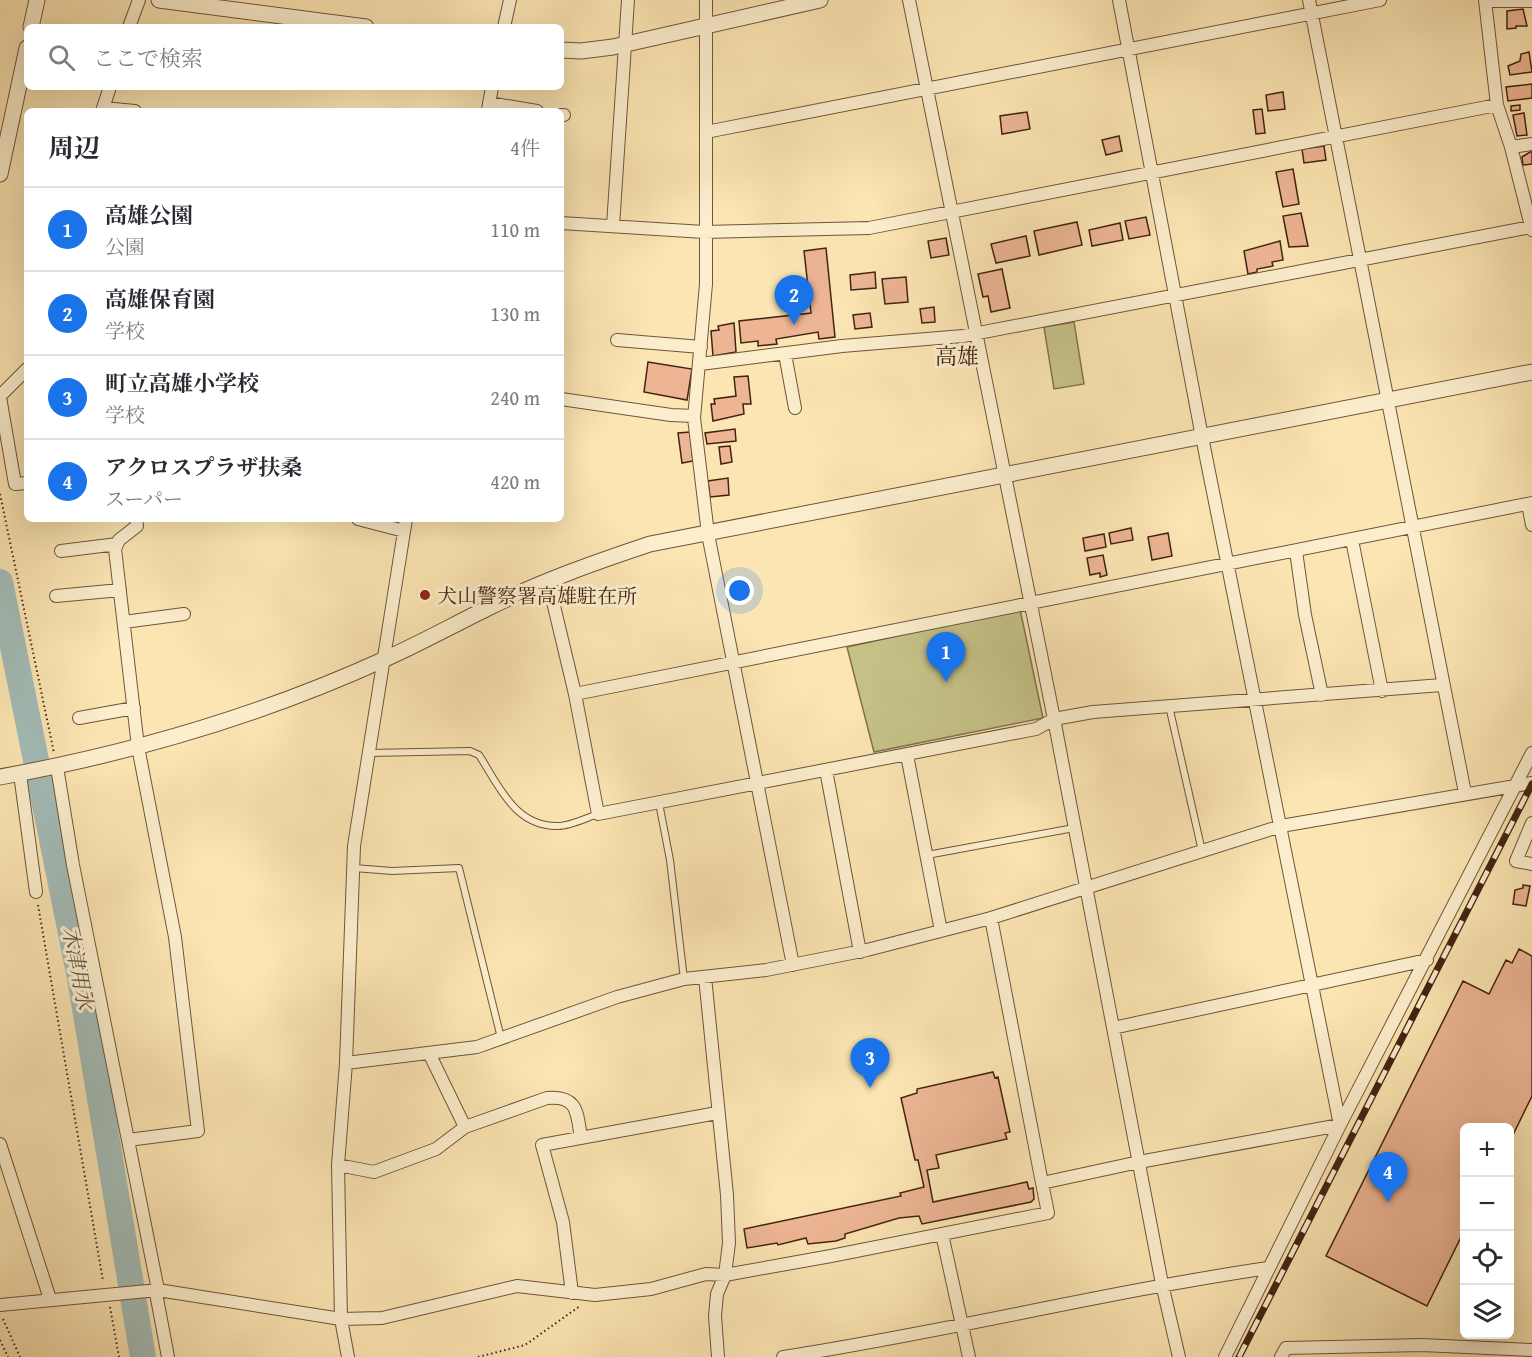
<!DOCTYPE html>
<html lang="ja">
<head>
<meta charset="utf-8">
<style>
  body { margin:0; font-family:"Gentium Book Plus","Noto Serif JP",serif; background:#f7f7f7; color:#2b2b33 }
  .controls { position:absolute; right:18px; bottom:18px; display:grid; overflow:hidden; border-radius:9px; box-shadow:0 6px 24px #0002 }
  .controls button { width:54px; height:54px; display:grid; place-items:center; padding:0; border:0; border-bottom:2px solid #e1e1e2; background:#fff; color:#2b2b33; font:30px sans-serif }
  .you { position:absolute; left:740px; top:591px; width:21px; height:21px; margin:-15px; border:4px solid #fff; border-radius:50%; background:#1a73e8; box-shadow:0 0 0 9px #1a73e833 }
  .badge { display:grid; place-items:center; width:39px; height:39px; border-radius:50%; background:#1a73e8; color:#fff; font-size:20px; font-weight:700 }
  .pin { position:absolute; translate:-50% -50px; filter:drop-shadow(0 2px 3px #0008) }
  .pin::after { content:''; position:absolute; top:32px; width:21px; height:18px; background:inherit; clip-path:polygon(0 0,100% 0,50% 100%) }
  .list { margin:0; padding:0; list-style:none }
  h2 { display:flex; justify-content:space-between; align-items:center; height:78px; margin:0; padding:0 24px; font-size:26px }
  h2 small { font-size:20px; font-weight:400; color:#7c7c81 }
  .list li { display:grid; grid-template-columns:39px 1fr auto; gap:18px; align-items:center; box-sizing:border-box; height:84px; padding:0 24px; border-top:2px solid #e1e1e2 }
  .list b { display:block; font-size:22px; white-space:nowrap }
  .list p { margin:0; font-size:20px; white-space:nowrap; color:#7c7c81 }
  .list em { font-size:20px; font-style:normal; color:#7c7c81 }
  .icon { flex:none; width:33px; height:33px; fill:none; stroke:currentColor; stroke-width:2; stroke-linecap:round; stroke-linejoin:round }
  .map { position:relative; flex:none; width:1532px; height:1357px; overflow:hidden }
  .search { position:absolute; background:#fff; box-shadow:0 6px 24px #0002; left:24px; top:24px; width:540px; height:66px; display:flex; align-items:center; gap:15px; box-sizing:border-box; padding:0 21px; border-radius:9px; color:#7c7c81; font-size:22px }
  .panel { position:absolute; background:#fff; box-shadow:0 6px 24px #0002; left:24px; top:108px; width:540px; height:414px; border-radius:9px }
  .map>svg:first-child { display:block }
  .green { fill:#c5c288; stroke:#84724d; stroke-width:1.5 }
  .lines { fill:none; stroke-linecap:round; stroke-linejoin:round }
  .river { stroke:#a3bcb7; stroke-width:26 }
  .building { fill:#edb594; stroke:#422312; stroke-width:1.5 }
  .service-casing { stroke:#70543a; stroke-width:8 }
  .minor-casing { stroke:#70543a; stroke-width:14 }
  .tertiary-casing { stroke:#70543a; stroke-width:17 }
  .path { stroke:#422312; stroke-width:2; stroke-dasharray:1.5 3; stroke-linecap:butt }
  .service { stroke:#fceecd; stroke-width:6 }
  .minor { stroke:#fceecd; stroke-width:12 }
  .tertiary { stroke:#fceecd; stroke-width:15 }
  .rail-casing { stroke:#422312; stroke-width:7 }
  .rail { stroke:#fceecd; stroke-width:4.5; stroke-dasharray:14; stroke-linecap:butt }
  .poi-dot { fill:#8f2418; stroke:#fceecd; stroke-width:2 }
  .labels { text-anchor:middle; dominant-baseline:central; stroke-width:6; stroke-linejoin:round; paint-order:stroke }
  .poi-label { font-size:20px; fill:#422312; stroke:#fceecd; text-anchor:start }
  .water-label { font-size:21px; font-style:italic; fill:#5f5144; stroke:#fceecd }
  .quarter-label { font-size:22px; fill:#422312; stroke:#fceecd }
</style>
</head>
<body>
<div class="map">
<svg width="1532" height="1357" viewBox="0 0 1532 1357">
  <rect width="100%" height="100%" fill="#fbe5b2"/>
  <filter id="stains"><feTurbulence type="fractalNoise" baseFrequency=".00333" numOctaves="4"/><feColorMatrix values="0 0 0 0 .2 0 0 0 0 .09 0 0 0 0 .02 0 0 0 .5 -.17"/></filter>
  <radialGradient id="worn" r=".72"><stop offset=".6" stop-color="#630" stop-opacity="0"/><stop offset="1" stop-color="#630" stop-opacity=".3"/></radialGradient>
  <path class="green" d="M 1074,322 L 1084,384 L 1054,389 L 1044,327 Z
    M 1020,609 L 1043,718 L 874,752 L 847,647 Z"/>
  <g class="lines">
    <path class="river" d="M 0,582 L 80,978 L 143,1357"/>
  </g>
  <path class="building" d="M 1523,9 L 1527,26 L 1516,26 L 1516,28 L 1507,29 L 1507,11 Z
    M 1529,52 L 1532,72 L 1510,75 L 1508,66 L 1520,61 L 1521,54 Z
    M 1532,84 L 1532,98 L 1508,101 L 1506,87 Z
    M 1283,92 L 1285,109 L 1268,111 L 1266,95 Z
    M 1520,105 L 1520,110 L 1511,111 L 1511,106 Z
    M 1262,109 L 1265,133 L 1256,134 L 1253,110 Z
    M 1027,112 L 1030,129 L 1002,134 L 1000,116 Z
    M 1524,113 L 1527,135 L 1517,136 L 1513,115 Z
    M 1119,136 L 1122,151 L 1106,155 L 1102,140 Z
    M 1324,146 L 1326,160 L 1304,163 L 1302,149 Z
    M 1530,152 L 1532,152 L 1532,164 L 1523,165 L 1522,157 Z
    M 1293,169 L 1299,204 L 1283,207 L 1276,172 Z
    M 1301,213 L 1308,246 L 1289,247 L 1283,216 Z
    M 1146,217 L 1150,235 L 1129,239 L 1125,221 Z
    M 1077,222 L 1082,245 L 1039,255 L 1034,231 Z
    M 1120,223 L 1123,240 L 1092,246 L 1089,230 Z
    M 1026,236 L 1030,256 L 996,263 L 991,244 Z
    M 946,238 L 949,255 L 931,258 L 928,241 Z
    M 1280,241 L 1283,260 L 1272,262 L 1273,266 L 1257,269 L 1257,272 L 1248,274 L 1244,251 Z
    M 826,248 L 835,337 L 819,339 L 818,332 L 776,339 L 777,344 L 758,346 L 758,341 L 741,343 L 739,321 L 811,313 L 804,251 Z
    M 1002,269 L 1010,308 L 991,312 L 988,296 L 983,297 L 978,274 Z
    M 875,272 L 876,288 L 851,290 L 850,275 Z
    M 906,277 L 908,302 L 885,304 L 882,279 Z
    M 934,307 L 935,322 L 922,323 L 920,309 Z
    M 870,313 L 872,327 L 855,329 L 853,315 Z
    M 734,323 L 736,352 L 713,356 L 711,331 L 719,330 L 718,326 Z
    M 648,362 L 692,369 L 687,400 L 644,392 Z
    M 748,376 L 751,404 L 743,404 L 744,414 L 713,421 L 711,404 L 715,404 L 714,399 L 736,396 L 734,377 Z
    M 735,429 L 736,441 L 707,444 L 705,433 Z
    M 690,432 L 693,461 L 682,463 L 678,433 Z
    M 730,446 L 732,462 L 721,464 L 719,447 Z
    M 728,478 L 729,495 L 710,497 L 708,481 Z
    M 1131,528 L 1133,540 L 1111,544 L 1109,533 Z
    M 1168,533 L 1172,556 L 1152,560 L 1148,537 Z
    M 1104,534 L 1106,547 L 1085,551 L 1083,538 Z
    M 1103,555 L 1107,575 L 1100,577 L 1100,573 L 1090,575 L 1087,558 Z
    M 1523,885 L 1530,886 L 1526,906 L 1513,904 L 1515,890 L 1523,888 Z
    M 1519,949 L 1532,956 L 1532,1096 L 1510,1141 L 1510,1128 L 1464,1128 L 1464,1231 L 1427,1306 L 1326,1256 L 1463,981 L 1489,994 L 1506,960 L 1512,963 Z
    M 993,1072 L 995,1078 L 998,1077 L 1010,1132 L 1005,1133 L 1007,1139 L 936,1155 L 939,1168 L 927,1170 L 933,1202 L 1027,1182 L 1029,1189 L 1033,1188 L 1034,1199 L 1031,1202 L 922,1224 L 919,1216 L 899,1218 L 845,1234 L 845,1238 L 836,1241 L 808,1244 L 806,1238 L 778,1245 L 777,1243 L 747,1248 L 744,1229 L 901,1196 L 900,1193 L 924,1187 L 918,1160 L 915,1160 L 901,1098 L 917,1093 L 917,1089 Z"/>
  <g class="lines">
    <defs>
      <path id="service" d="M 1169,706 L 1202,851
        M 369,753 L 470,751 L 479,755 C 499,786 515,827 558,826 C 570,826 586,818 598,814
        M 659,803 L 670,860 L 684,979
        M 927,855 L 1074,828
        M 354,868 L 392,871 L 459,868 L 501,1038"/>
      <path id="minor" d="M 706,0 L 706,284 L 694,418 L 708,534 L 793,965
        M 909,0 L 1054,719 L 1162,1284 L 1179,1357
        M 1119,0 L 1202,437 L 1340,1125
        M 1309,0 L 1465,793
        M 1485,0 L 1497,105 L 1511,147 L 1532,230
        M 1485,1 L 1532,1
        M 129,27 L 139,0
        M 504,27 L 510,0
        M 489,103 L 537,111
        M 103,108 L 135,111
        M 488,110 L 492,87
        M 102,111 L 110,87
        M 561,115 L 564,115
        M 706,132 L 1380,0
        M 1511,147 L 1532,144
        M 561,223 L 704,232 L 869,228 L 1497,105
        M 613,226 L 628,0
        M 617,340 L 701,347
        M 785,354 L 795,408
        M 700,364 L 842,346 L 963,336 L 1531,227
        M 0,396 L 27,369
        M 0,397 L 15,484 L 27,483
        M 561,399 L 671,415 L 694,416
        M 1528,504 L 1532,525
        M 358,519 L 404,531
        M 1352,540 L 1382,691
        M 61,551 L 117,544
        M 1296,551 L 1305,615 L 1322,695
        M 548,581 L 575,694 L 598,814 L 1036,729 L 1054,719 L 1093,712 L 1442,685
        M 56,596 L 120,590
        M 124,622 L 184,614
        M 575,694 L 1532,503
        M 79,718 L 134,708
        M 907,755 L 941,931
        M 57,767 L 73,865 L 158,1290 L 156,1293 L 168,1357
        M 826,770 L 860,952
        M 20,774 L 36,892
        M 1532,823 L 1516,861 L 1532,864
        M 991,918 L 1042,1183 L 1139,1162 L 1340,1125
        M 705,977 L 727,1195 L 729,1243 L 725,1275 L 717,1294 L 715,1316 L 718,1357
        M 1113,1028 L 1427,960
        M 429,1053 L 465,1127
        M 346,1063 L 477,1047 L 617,997 L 684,979 L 766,970 L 867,950 L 991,918 L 1281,826 L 1532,783
        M 128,1140 L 198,1131 L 175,937 L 138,747 L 115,549 L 119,540 L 137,526 L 136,519
        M 0,1144 L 50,1299
        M 338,1165 L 374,1172 L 436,1149 L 465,1127 L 547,1098 C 578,1095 577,1113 581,1138
        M 942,1234 L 969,1357
        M 572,1293 L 563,1222 L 542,1145 L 717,1113
        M 0,1305 L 158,1290 L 341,1319 L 382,1318 L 517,1286 L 595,1295 L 651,1289 L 706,1274 L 725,1275 L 831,1256 L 1048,1213 L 1042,1183
        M 348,1357 L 341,1319 L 338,1165 L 346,1063 L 354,846 L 406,519
        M 783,1357 C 946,1332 1105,1292 1268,1268
        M 1225,1357 L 1340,1125 L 1532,753
        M 1281,1357 L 1286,1348 L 1422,1345 L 1532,1350"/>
      <path id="tertiary" d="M 159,0 L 366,27
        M 31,27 L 37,0
        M 561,50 L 581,51 L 613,47 L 820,0
        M 0,174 L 27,48
        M 0,777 C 133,753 262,715 385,659 C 421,643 455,624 490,607 C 542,581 596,562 650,544 L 1532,372"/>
    </defs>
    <use href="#service" class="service-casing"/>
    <use href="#minor" class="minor-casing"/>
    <use href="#tertiary" class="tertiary-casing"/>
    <path class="path" d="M 0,494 L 54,753
      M 38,905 L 103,1281
      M 110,1307 L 119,1357
      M 3,1319 L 20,1357
      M 0,1340 L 8,1357
      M 478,1357 L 525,1345 L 580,1306"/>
    <use href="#service" class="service"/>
    <use href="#minor" class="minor"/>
    <use href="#tertiary" class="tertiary"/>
    <defs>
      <path id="rail" d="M 1239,1357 L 1532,784"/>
    </defs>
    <use href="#rail" class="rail-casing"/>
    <use href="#rail" class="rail"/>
  </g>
  <circle class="poi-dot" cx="425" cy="595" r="6"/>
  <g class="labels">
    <g class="poi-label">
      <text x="437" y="595">犬山警察署高雄駐在所</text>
    </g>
    <g class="water-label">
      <text transform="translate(78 968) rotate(79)">木津用水</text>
    </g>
    <g class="quarter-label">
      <text x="957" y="356">高雄</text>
    </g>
  </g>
  <rect width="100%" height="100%" filter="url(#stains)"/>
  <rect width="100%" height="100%" fill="url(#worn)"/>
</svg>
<div class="controls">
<button>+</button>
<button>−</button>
<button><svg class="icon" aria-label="locate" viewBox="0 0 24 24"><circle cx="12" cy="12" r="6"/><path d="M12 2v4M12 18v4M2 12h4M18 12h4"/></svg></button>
<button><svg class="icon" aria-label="layers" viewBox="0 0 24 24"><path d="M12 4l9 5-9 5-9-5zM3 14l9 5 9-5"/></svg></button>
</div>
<div class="you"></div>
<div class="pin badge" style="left:946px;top:682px">1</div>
<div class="pin badge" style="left:794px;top:325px">2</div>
<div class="pin badge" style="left:870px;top:1088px">3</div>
<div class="pin badge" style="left:1388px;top:1202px">4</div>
<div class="search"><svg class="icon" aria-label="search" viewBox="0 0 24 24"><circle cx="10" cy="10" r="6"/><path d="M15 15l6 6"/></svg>ここで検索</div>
<section class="panel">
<h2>周辺<small>4件</small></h2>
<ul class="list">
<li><span class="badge">1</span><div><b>高雄公園</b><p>公園</p></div><em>110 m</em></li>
<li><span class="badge">2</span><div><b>高雄保育園</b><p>学校</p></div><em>130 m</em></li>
<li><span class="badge">3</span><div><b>町立高雄小学校</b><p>学校</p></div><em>240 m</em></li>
<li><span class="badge">4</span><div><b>アクロスプラザ扶桑</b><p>スーパー</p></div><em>420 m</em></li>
</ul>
</section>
</div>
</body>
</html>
